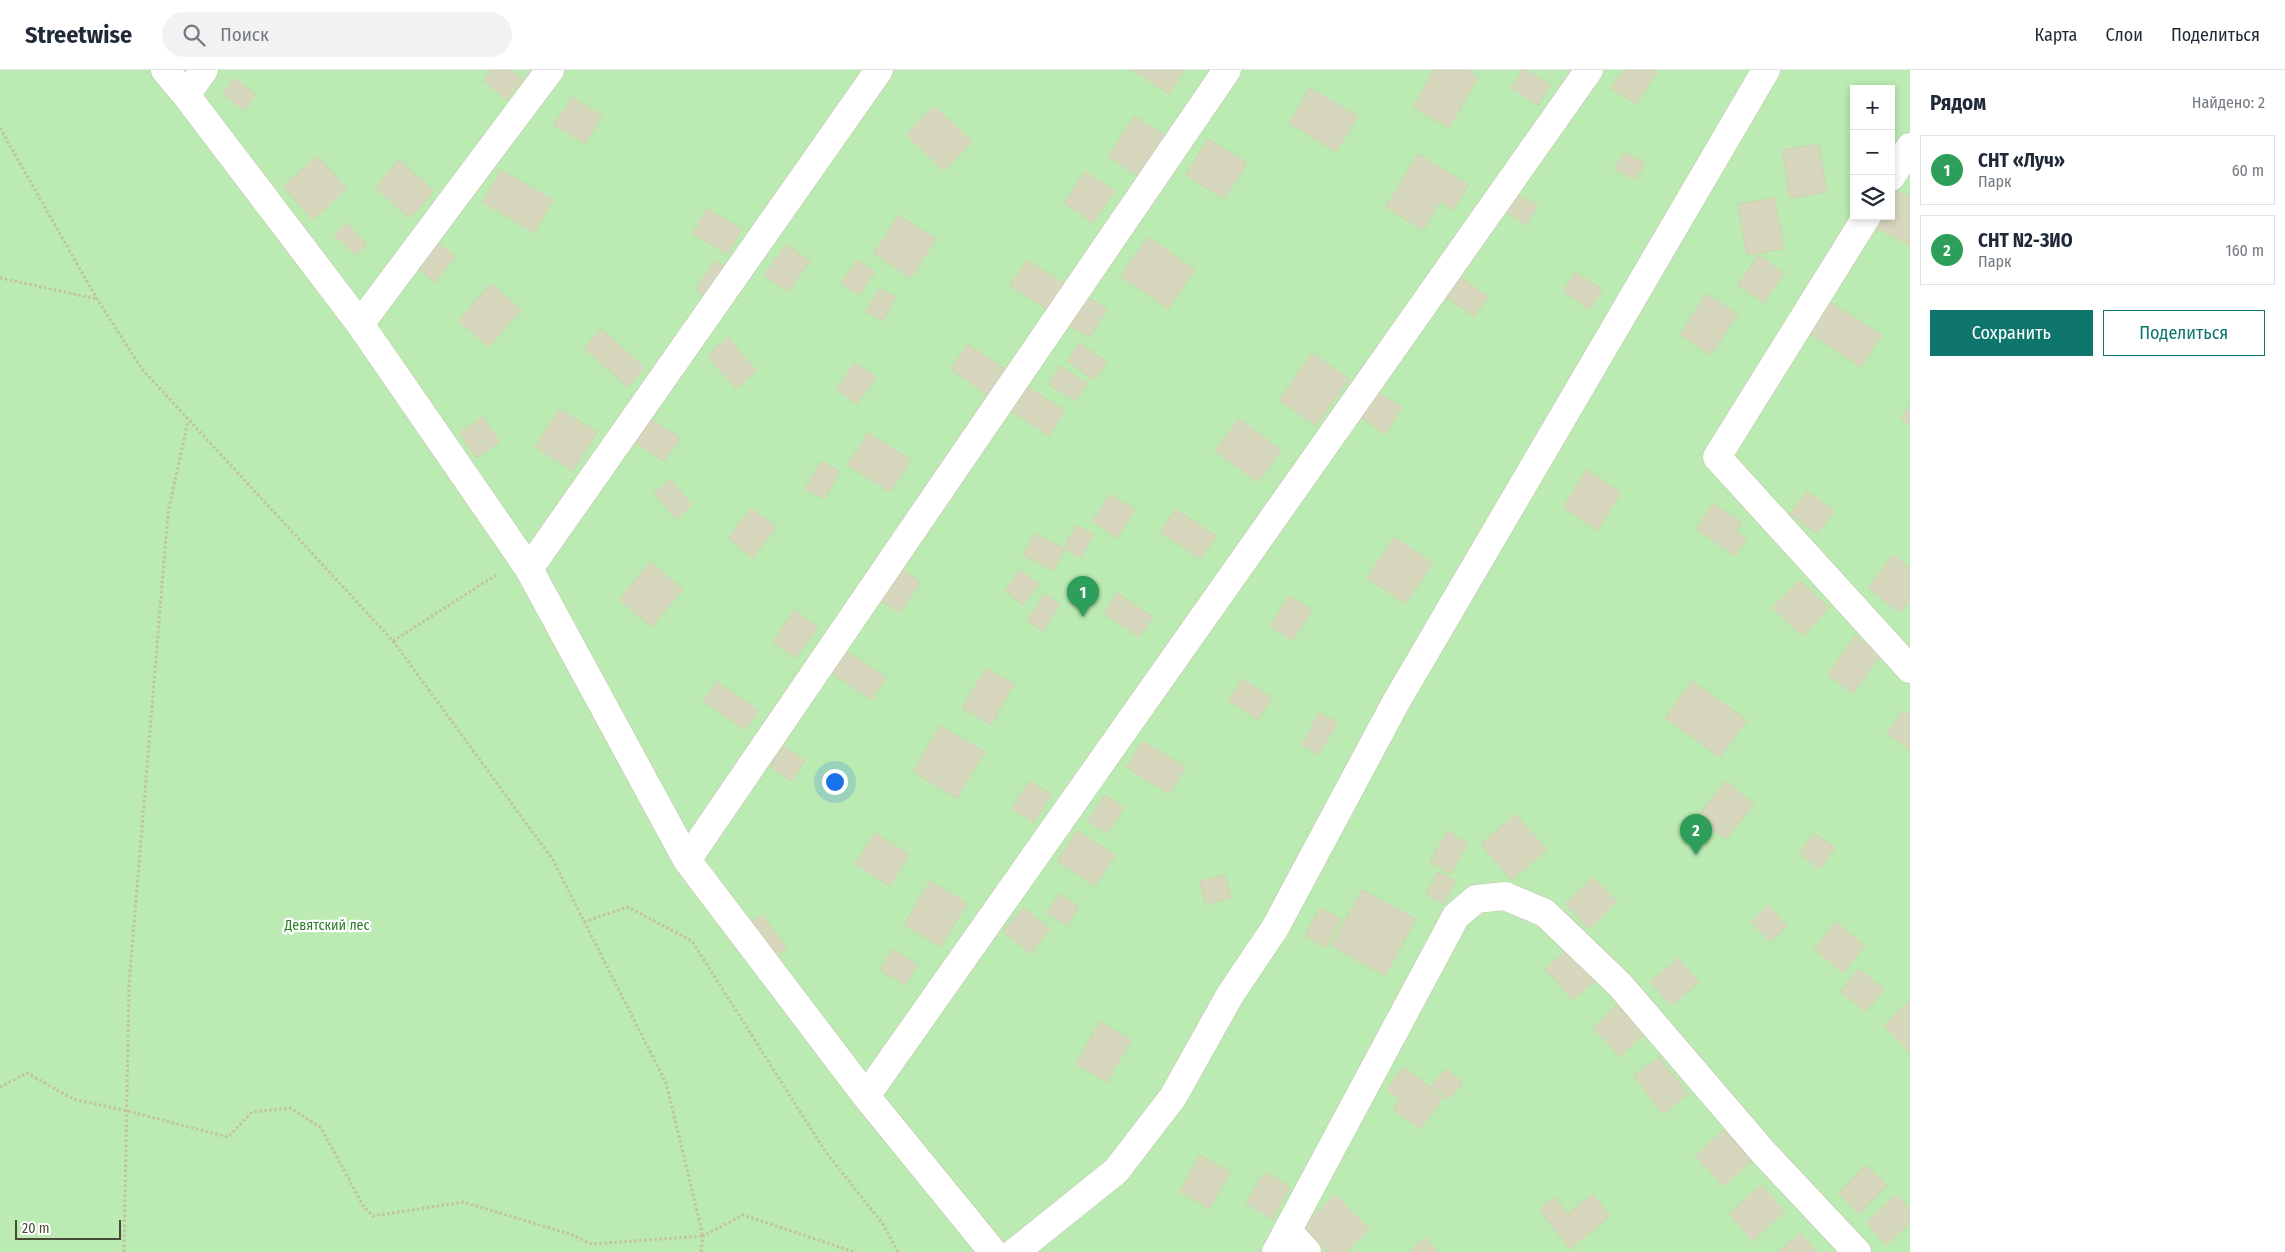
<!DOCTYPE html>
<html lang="ru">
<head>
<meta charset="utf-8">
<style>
  body { margin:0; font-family:"Fira Sans Condensed",sans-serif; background:#f2f2f3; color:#1f2937 }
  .controls { position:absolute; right:15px; top:15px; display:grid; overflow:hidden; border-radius:0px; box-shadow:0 2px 8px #0003 }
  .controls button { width:45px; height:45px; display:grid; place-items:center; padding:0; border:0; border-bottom:1px solid #e0e1e3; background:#fff; color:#1f2937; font:25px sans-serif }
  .scale { position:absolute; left:15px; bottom:12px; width:106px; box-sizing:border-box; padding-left:5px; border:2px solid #494937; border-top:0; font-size:14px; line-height:18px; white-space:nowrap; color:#494937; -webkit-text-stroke:4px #fff; paint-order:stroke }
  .you { position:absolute; left:834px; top:711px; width:18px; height:18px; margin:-12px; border:4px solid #fff; border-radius:50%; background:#1a73e8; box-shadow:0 0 0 8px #1a73e833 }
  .badge { display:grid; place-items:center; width:32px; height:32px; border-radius:50%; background:#0f766e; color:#fff; font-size:16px; font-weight:700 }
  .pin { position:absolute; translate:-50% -41px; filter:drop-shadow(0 1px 2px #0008) }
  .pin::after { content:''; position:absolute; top:26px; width:18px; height:15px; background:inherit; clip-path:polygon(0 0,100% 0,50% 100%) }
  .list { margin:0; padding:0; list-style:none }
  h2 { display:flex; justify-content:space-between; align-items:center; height:65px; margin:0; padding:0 20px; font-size:21px }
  h2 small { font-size:16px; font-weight:400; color:#747a83 }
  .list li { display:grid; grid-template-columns:32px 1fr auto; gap:15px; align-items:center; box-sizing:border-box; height:70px; margin:0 10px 10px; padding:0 10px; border:1px solid #e0e1e3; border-radius:0px }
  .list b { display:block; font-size:19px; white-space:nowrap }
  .list p { margin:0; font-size:16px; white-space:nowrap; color:#747a83 }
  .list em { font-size:16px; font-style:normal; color:#747a83 }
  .actions { display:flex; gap:10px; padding:15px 20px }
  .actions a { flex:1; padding:11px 0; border:1px solid #0f766e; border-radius:0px; text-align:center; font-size:18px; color:#0f766e }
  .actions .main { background:#0f766e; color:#fff }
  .icon { flex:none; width:28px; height:28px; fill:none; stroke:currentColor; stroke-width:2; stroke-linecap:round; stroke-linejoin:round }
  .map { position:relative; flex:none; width:1910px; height:1182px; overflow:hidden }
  header { display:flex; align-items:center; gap:30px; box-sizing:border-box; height:70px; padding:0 25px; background:#fff; border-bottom:1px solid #e0e1e3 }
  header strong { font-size:24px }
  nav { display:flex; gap:28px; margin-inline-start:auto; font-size:18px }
  .search { width:350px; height:45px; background:#f2f2f3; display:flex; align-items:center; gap:12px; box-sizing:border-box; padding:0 18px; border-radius:28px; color:#747a83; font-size:19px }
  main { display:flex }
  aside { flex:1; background:#fff }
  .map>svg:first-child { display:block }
  .green { fill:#bbeab2; fill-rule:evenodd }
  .building { fill:#d7d7be; stroke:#d2d2b1 }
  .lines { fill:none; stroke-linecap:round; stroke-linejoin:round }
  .minor-casing { stroke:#c0c1ac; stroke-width:29 }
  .path { stroke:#c2c39c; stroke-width:3; stroke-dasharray:2.5 2.5; stroke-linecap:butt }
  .minor { stroke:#fff; stroke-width:28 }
  .labels { text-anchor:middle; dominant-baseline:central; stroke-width:4.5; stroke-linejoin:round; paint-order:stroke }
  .park-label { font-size:14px; fill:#287d29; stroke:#fff }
</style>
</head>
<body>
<header>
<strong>Streetwise</strong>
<div class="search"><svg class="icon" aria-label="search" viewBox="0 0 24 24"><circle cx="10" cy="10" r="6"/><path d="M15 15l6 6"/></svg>Поиск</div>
<nav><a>Карта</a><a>Слои</a><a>Поделиться</a></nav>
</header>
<main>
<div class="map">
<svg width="1910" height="1182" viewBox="0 0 1910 1182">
  <rect width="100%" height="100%" fill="#f4f5ea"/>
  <path class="green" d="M 0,0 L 1910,0 L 1910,1182 L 0,1182 ZM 1854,19 L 1891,19 L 1891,146 L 1854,146 Z"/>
  <path class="building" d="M 492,0 L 511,0 L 523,10 L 507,30 L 483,11 Z
    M 1132,0 L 1185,0 L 1169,24 Z
    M 1434,0 L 1467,0 L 1478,7 L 1449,58 L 1413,37 Z
    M 1523,0 L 1527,0 L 1551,15 L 1538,35 L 1511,18 Z
    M 1623,0 L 1654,0 L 1657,2 L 1637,34 L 1611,19 Z
    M 234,8 L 256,24 L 244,40 L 223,24 Z
    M 1310,18 L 1358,46 L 1336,82 L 1289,53 Z
    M 572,27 L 602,46 L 585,74 L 554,55 Z
    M 934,36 L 972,71 L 944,101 L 906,65 Z
    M 1134,46 L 1168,67 L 1142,108 L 1108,87 Z
    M 1208,69 L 1247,93 L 1224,129 L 1186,105 Z
    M 1819,74 L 1827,122 L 1790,128 L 1782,80 Z
    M 1624,82 L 1645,93 L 1636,110 L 1614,99 Z
    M 1418,84 L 1469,115 L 1453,140 L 1440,132 L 1423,160 L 1386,137 Z
    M 318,86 L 347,119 L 313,150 L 283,116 Z
    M 399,90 L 434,121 L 410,148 L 375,118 Z
    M 501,100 L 553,130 L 534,163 L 482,132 Z
    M 1085,101 L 1115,121 L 1093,153 L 1064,133 Z
    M 1894,119 L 1910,127 L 1910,175 L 1875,158 L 1881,146 L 1891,146 L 1891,125 Z
    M 1513,122 L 1538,136 L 1527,155 L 1502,140 Z
    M 1775,128 L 1784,179 L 1747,185 L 1738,134 Z
    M 707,139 L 742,159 L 728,184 L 692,164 Z
    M 898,145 L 936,169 L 911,208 L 874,184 Z
    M 346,153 L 367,174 L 356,185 L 334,165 Z
    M 1148,167 L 1195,200 L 1168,239 L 1121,206 Z
    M 436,172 L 455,186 L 435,212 L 417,198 Z
    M 786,174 L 810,191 L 788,222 L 764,205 Z
    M 1758,185 L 1784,203 L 1764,233 L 1738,215 Z
    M 716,190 L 730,201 L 710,230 L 695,219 Z
    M 857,190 L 875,202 L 859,225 L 841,213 Z
    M 1027,190 L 1064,213 L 1047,239 L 1010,216 Z
    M 1453,202 L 1488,227 L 1474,247 L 1439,222 Z
    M 1575,202 L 1602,219 L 1590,239 L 1563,222 Z
    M 491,213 L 521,240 L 489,277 L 458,251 Z
    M 879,218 L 896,227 L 883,251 L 866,242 Z
    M 1706,224 L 1738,244 L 1711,285 L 1680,265 Z
    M 1087,227 L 1107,239 L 1090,267 L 1070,256 Z
    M 1830,232 L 1882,265 L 1861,297 L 1809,263 Z
    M 601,259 L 645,298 L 628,317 L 584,278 Z
    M 728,267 L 757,301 L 736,319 L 707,286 Z
    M 1080,273 L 1107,292 L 1094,310 L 1067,291 Z
    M 968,274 L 1007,301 L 989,326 L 951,299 Z
    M 1312,283 L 1349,309 L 1316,356 L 1279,330 Z
    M 855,292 L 876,307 L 857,334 L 836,320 Z
    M 1060,296 L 1087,313 L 1076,331 L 1048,314 Z
    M 1027,316 L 1065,341 L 1049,366 L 1010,340 Z
    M 1378,322 L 1402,337 L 1385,364 L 1361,348 Z
    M 1910,335 L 1910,355 L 1901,349 Z
    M 559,339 L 597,362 L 573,401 L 535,377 Z
    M 483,347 L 500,372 L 476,388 L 459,363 Z
    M 651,349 L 680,368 L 664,391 L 636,373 Z
    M 1239,349 L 1281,380 L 1258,412 L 1215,381 Z
    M 868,363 L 911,390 L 890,422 L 847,395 Z
    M 821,391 L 840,401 L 825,429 L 805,419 Z
    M 1586,400 L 1621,422 L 1598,460 L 1563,438 Z
    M 671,410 L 692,435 L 676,449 L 654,423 Z
    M 1807,421 L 1834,441 L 1817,464 L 1790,444 Z
    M 1110,424 L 1135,440 L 1117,468 L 1092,451 Z
    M 1713,433 L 1742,453 L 1736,461 L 1747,469 L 1735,486 L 1696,459 Z
    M 751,438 L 776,457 L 753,488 L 728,468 Z
    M 1176,439 L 1216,466 L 1201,489 L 1160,462 Z
    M 1076,455 L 1094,464 L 1081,488 L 1064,478 Z
    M 1035,463 L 1065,479 L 1053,501 L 1023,485 Z
    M 1394,467 L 1433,493 L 1406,534 L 1367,508 Z
    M 1893,485 L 1910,498 L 1910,530 L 1900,543 L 1868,518 Z
    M 650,492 L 683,519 L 652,557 L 619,530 Z
    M 898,497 L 920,512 L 900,543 L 877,528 Z
    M 1020,500 L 1039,514 L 1023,535 L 1005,521 Z
    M 1799,510 L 1829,538 L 1803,566 L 1772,538 Z
    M 1117,523 L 1153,547 L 1139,567 L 1104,544 Z
    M 1044,524 L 1060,534 L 1043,561 L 1027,551 Z
    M 1289,526 L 1312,540 L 1292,570 L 1270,556 Z
    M 794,540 L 818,557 L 796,588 L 773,572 Z
    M 1855,566 L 1881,585 L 1853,623 L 1827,605 Z
    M 840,577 L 886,607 L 872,630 L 825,599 Z
    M 986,598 L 1014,614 L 991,655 L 962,638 Z
    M 1243,609 L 1272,628 L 1258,650 L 1228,630 Z
    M 1692,611 L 1747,650 L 1720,687 L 1665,648 Z
    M 717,612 L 759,641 L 745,660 L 703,631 Z
    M 1903,640 L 1910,645 L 1910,680 L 1887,663 Z
    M 1319,642 L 1337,652 L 1319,685 L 1302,675 Z
    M 940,656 L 985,682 L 957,728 L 913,702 Z
    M 1143,671 L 1186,697 L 1169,724 L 1126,697 Z
    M 784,676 L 805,691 L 791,711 L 770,696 Z
    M 1029,711 L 1051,724 L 1034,753 L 1012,739 Z
    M 1726,711 L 1754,734 L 1726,769 L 1697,747 Z
    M 1105,725 L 1124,738 L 1107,763 L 1087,751 Z
    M 1516,744 L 1547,780 L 1511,810 L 1481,774 Z
    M 1077,761 L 1116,785 L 1095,816 L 1057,791 Z
    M 1447,761 L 1468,773 L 1451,804 L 1430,793 Z
    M 875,763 L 909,784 L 890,816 L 855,794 Z
    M 1814,763 L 1835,778 L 1820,799 L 1799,784 Z
    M 1438,802 L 1456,811 L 1444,834 L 1426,824 Z
    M 1225,805 L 1231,828 L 1206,835 L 1200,811 Z
    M 1593,807 L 1617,832 L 1589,859 L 1565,834 Z
    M 930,811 L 967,833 L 941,877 L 904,855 Z
    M 1362,820 L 1416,849 L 1385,906 L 1331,876 Z
    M 1059,824 L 1079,836 L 1067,856 L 1047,843 Z
    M 1768,835 L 1787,856 L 1770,872 L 1751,852 Z
    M 1023,837 L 1050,859 L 1031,884 L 1003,862 Z
    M 1320,838 L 1341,849 L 1326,878 L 1305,866 Z
    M 762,844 L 787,878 L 769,892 L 743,858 Z
    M 1836,852 L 1865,876 L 1843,903 L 1814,879 Z
    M 893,879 L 918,895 L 905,915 L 880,900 Z
    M 1566,880 L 1595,911 L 1573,930 L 1545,899 Z
    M 1678,888 L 1699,912 L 1671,936 L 1650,912 Z
    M 1859,899 L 1884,919 L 1866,942 L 1840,922 Z
    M 1910,930 L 1910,982 L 1884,956 Z
    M 1617,935 L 1644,964 L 1620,987 L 1593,958 Z
    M 1100,952 L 1131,970 L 1107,1012 L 1076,994 Z
    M 1659,987 L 1688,1024 L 1663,1044 L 1634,1006 Z
    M 1403,997 L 1444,1027 L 1420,1059 L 1393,1040 L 1400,1030 L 1386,1020 Z
    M 1446,999 L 1463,1013 L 1449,1029 L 1432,1015 Z
    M 1723,1060 L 1752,1090 L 1724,1116 L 1695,1086 Z
    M 1200,1085 L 1230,1102 L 1209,1139 L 1180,1122 Z
    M 1866,1095 L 1887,1115 L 1859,1144 L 1839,1123 Z
    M 1265,1102 L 1290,1117 L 1272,1149 L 1246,1133 Z
    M 1761,1115 L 1785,1141 L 1753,1171 L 1729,1144 Z
    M 1335,1124 L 1370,1159 L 1346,1182 L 1328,1182 L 1303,1156 Z
    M 1593,1124 L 1610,1146 L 1570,1179 L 1539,1140 L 1555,1127 L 1568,1144 Z
    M 1897,1124 L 1910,1139 L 1910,1153 L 1886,1175 L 1866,1152 Z
    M 1800,1163 L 1817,1182 L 1778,1182 Z
    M 1426,1168 L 1438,1182 L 1409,1182 Z"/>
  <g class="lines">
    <defs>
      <path id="minor" d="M 165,0 L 186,25 L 360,254 L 529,499 L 687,790 L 866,1026 L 993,1182
        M 186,25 L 204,0
        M 1891,107 L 1910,77
        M 1867,146 L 1717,387 L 1910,599
        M 360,254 L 550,0
        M 529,499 L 879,0
        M 687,790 L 1227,0
        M 866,1026 L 1589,0
        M 1288,1161 L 1307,1182
        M 1015,1182 L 1116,1101 L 1173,1027 L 1230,925 L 1275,858 L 1396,632 L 1766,0
        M 1276,1182 L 1456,846 L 1476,829 L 1505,826 L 1545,843 L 1620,915 L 1764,1083 L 1857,1182"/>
    </defs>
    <use href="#minor" class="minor-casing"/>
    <path class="path" d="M 0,58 L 97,229 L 141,298 L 393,571 L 553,790 L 666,1013 L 703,1166 L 592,1174 L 570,1164 L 463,1132 L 373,1146 L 364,1137 L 321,1058 L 291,1038 L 252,1042 L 228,1067 L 127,1041 L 73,1029 L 27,1003 L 0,1017
      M 0,208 L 97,229
      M 393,571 L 496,505
      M 584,852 L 628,837 L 692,871 L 825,1081 L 883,1154 L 898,1182
      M 124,1182 L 129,915 L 168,443 L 188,351
      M 701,1182 L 703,1166 L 743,1145 L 854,1182"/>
    <use href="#minor" class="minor"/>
  </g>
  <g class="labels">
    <g class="park-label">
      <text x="327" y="855">Девятский лес</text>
    </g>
  </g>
</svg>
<div class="controls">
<button>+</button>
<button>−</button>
<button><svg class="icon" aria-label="layers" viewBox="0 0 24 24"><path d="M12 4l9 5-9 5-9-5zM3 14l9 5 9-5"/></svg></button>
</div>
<div class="scale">20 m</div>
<div class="you"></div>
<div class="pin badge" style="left:1083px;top:547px;background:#2e9e5b">1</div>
<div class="pin badge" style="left:1696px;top:785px;background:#2e9e5b">2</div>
</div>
<aside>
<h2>Рядом<small>Найдено: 2</small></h2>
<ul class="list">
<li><span class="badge" style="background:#2e9e5b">1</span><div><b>СНТ «Луч»</b><p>Парк</p></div><em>60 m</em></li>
<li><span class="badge" style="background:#2e9e5b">2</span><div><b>СНТ N2-ЗИО</b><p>Парк</p></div><em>160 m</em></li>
</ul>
<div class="actions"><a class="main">Сохранить</a><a>Поделиться</a></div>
</aside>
</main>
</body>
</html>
